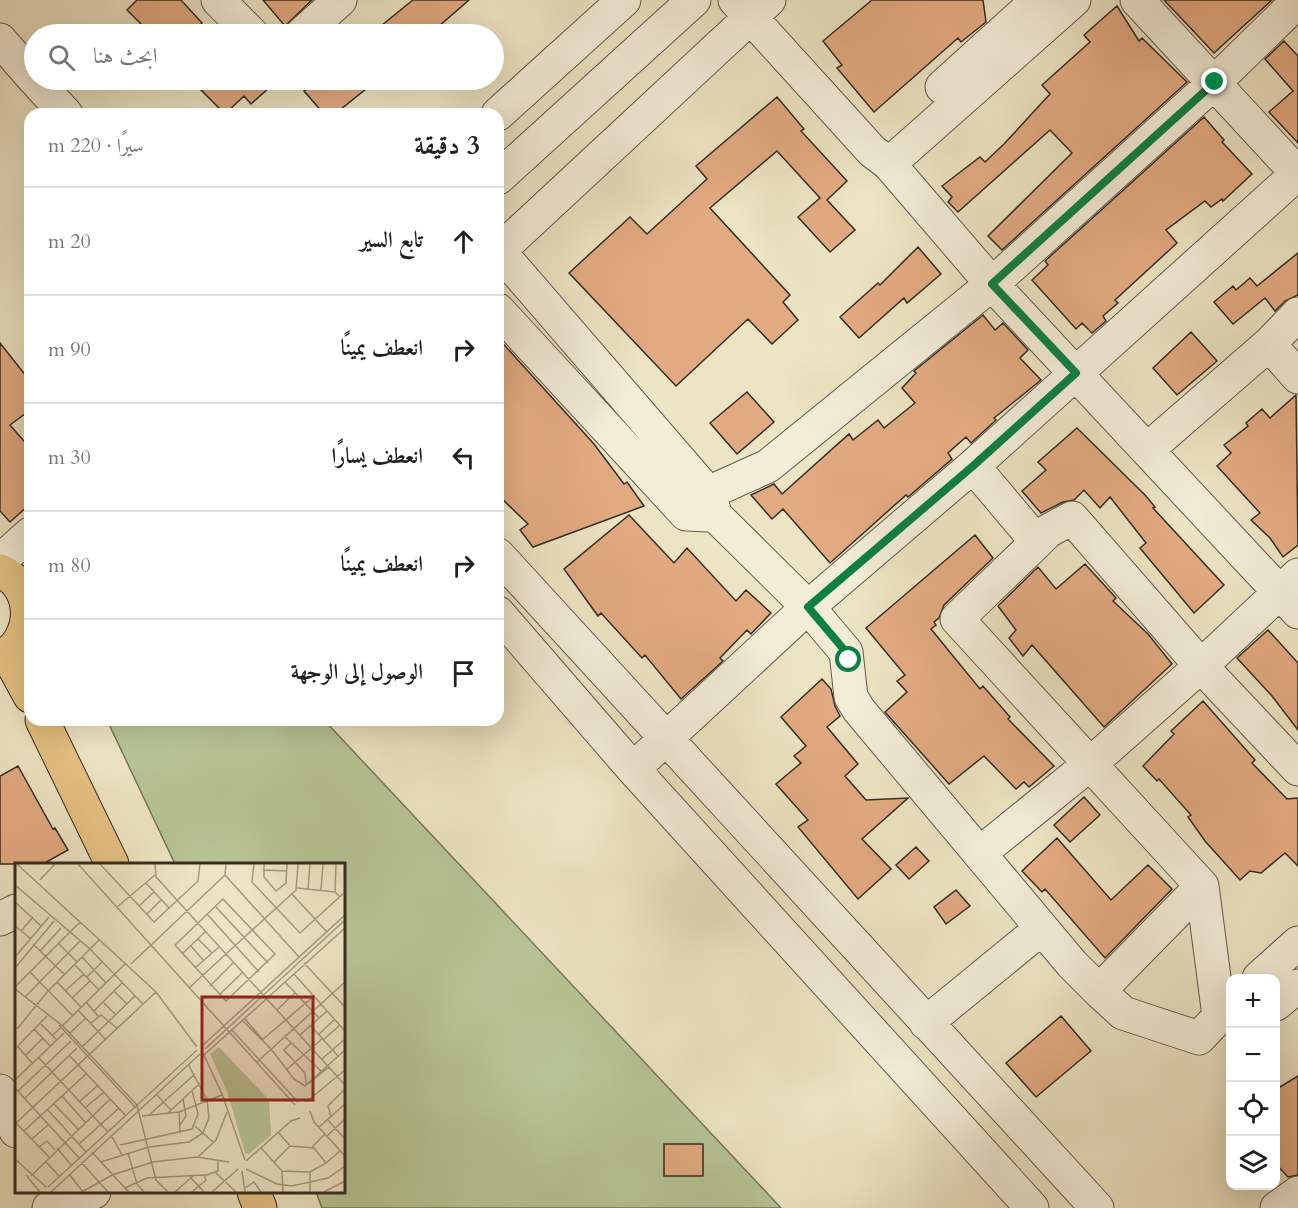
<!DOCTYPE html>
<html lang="ar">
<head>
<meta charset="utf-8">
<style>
  body { margin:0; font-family:Cardo,Amiri,serif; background:#f6f6f6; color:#202124; direction:rtl }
  .controls { position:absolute; right:18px; bottom:18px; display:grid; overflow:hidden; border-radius:12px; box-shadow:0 6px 24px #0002 }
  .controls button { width:54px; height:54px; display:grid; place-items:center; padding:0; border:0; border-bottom:2px solid #e0e0e0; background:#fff; color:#202124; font:30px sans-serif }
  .stop { position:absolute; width:18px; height:18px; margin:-14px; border:4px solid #0b8043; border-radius:50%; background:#fff }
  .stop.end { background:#0b8043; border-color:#fff; box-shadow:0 2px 6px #0008 }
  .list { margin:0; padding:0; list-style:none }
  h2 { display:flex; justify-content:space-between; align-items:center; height:78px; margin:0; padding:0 24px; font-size:26px }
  h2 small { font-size:20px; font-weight:400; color:#757577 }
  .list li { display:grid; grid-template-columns:39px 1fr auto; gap:18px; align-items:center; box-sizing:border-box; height:108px; padding:0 24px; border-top:2px solid #e0e0e0 }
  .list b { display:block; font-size:22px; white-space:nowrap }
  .list em { font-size:20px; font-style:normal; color:#757577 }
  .icon { flex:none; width:33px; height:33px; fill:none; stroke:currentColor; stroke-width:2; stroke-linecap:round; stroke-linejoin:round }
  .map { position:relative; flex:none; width:1298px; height:1208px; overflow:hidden; direction:ltr }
  .search { position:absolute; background:#fff; box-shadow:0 6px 24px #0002; left:24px; top:24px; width:480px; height:66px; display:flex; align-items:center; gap:15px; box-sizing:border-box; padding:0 21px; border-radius:33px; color:#757577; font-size:22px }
  .panel { position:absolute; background:#fff; box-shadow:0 6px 24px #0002; left:24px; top:108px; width:480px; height:618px; border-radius:18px; direction:rtl }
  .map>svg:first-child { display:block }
  .green { fill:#b7c495; stroke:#76785b; stroke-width:1.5 }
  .building { fill:#e2aa81; stroke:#342c21; stroke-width:1.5 }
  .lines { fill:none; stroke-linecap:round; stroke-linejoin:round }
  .minor-casing { stroke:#625a4a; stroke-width:35 }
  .major-casing { stroke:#342c21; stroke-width:35 }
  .minor { stroke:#f3edd8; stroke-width:33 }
  .major { stroke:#e6c282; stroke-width:33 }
  .route { stroke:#0b8043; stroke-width:8 }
  .inset-road { fill:none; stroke:#a39a82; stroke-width:1.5 }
  .view { fill:#8f2418; fill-opacity:0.15; stroke:#8f2418; stroke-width:3 }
  .inset-edge { fill:none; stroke:#342c21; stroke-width:3 }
</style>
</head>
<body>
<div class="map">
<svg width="1298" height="1208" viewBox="0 0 1298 1208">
  <rect width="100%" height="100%" fill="#ede4c3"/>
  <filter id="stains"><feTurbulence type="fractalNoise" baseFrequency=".00333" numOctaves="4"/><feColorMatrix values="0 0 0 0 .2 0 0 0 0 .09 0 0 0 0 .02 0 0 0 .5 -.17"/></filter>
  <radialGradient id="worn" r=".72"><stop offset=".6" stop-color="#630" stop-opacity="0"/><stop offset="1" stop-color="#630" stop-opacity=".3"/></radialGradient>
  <path class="green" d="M 107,720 L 324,720 L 781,1208 L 322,1208 L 316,1192 L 344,1192 L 344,864 L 175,864 Z"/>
  <path class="building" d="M 137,0 L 181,0 L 202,23 L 200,25 L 208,34 L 151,34 L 127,10 Z
    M 263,0 L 312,0 L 285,26 Z
    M 413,0 L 469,0 L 430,34 L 371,34 Z
    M 872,0 L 983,0 L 986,22 L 961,42 L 958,38 L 874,112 L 837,68 L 842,65 L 823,41 Z
    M 1164,0 L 1272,0 L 1214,53 Z
    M 1117,6 L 1139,41 L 1142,38 L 1187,82 L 1002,250 L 988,236 L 1072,153 L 1050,130 L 958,212 L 948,202 L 952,197 L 942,186 L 980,157 L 985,162 L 1004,144 L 1050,94 L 1042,85 L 1090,42 L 1084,35 Z
    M 1284,41 L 1298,56 L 1298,143 L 1269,112 L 1293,91 L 1265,59 Z
    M 191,80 L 278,80 L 251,104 L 244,96 L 225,114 Z
    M 318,80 L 377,80 L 335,114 L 324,114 L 304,91 Z
    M 777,97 L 804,129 L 801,131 L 847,181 L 827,200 L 855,230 L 830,252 L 798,217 L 820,198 L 777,151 L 710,208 L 790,295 L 783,302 L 798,320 L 772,344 L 748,319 L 676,386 L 569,273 L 630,217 L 647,234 L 707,179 L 696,166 Z
    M 1204,117 L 1224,140 L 1222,142 L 1252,174 L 1223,201 L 1222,199 L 1211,207 L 1205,201 L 1166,230 L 1177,243 L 1115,300 L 1118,303 L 1103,316 L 1106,321 L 1092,333 L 1082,323 L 1076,329 L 1032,280 L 1048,265 L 1045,261 Z
    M 918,247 L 941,274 L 907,303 L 904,298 L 859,338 L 840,317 L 878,283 L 880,285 Z
    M 1298,253 L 1298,295 L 1285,301 L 1275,311 L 1265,298 L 1233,324 L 1214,302 L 1233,286 L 1236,290 L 1250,278 L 1257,286 Z
    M 983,315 L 995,330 L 1003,323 L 1028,350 L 1020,358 L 1041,380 L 994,418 L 996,420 L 971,443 L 966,437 L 948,453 L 952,459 L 908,497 L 906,495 L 830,563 L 783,509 L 772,519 L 751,495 L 774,484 L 782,494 L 849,434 L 853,440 L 878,420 L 884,428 L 915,403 L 902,388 L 916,373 L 914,371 Z
    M 1191,332 L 1217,361 L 1177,395 L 1153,368 Z
    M 498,338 L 594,444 L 624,484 L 627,482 L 644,506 L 533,547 L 520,530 L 528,524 L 498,495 Z
    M 0,343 L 30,381 L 30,410 L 10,425 L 30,448 L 30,504 L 10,522 L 0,511 Z
    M 747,392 L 774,422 L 737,454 L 710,423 Z
    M 1296,395 L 1298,545 L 1283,557 L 1270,538 L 1251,520 L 1260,513 L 1217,466 L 1231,453 L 1224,445 L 1248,426 L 1246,423 L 1262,409 L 1270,418 Z
    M 1077,428 L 1145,495 L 1155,507 L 1153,508 L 1224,585 L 1194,613 L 1140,548 L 1146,543 L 1110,497 L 1100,508 L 1084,490 L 1074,500 L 1063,502 L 1041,513 L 1022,491 L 1046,470 L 1038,462 Z
    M 629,515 L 674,563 L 687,548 L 736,601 L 746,590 L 771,613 L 751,634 L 747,630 L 720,658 L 723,661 L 681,699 L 645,655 L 642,658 L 601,613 L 598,616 L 564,569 Z
    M 975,535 L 993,558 L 944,605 L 939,618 L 934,622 L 936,625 L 931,629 L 980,689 L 983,686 L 1010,717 L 1008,719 L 1054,766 L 1029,787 L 1024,782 L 1016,789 L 984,756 L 949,784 L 885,712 L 907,692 L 897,681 L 905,675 L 866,628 Z
    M 1085,564 L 1116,598 L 1113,601 L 1148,634 L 1172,664 L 1104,727 L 1032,645 L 1023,656 L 1009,638 L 1016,630 L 998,606 L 1038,567 L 1056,589 Z
    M 1268,630 L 1298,663 L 1298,730 L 1272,696 L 1237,658 Z
    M 822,679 L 831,689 L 835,706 L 840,716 L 827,727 L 858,764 L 845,776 L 866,800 L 908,798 L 862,839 L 891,869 L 858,899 L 798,827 L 808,820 L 776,784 L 801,763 L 794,756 L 806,746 L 781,717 Z
    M 1203,701 L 1255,760 L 1252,763 L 1287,799 L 1298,798 L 1298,866 L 1285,853 L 1261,873 L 1250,871 L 1240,880 L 1205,841 L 1188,817 L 1191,815 L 1159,779 L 1157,781 L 1143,766 L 1174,734 L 1171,731 Z
    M 18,766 L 53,829 L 55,828 L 68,850 L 43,864 L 0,864 L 0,776 Z
    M 1084,797 L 1100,815 L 1070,842 L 1054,825 Z
    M 1057,838 L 1111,900 L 1148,865 L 1172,889 L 1105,958 L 1045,889 L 1042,892 L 1022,871 Z
    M 916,847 L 929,861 L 909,879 L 896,865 Z
    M 956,890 L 970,906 L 946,924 L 934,907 Z
    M 1061,1016 L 1091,1051 L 1036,1097 L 1006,1063 Z
    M 1298,1076 L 1298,1175 L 1288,1177 L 1275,1163 L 1275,1090 Z
    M 664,1144 L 703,1144 L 703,1176 L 664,1176 Z"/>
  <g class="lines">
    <defs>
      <path id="minor" d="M 218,0 L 252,34
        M 735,0 L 872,151 L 889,164 L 992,284 L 1298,612
        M 1137,0 L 1298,174
        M 302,34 L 340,0
        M 0,40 L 34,79
        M 35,80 L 66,114
        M 942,87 L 1038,0
        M 498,114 L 624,0
        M 889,164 L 1074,0
        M 498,178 L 694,0
        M 499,251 L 708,493 L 716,516 L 808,607 L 846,652 L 851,697 L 859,710 L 1072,964 L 1099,991 L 1123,1013 L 1199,1038 L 1230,1005
        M 498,252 L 769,0
        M 498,310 L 686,514 L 708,515
        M 1269,344 L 1298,377
        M 1148,449 L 1269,344 L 1298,314
        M 973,466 L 1037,542 L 1048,531 L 1072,518 L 1201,666 L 1298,769
        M 686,514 L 708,493 L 768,466 L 992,284 L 1215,82 L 1298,1
        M 1037,542 L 957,619 L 1202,886 L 1219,1016
        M 498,555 L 1097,1208
        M 0,561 L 30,534
        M 498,613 L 633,769 L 1032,1208
        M 633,769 L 808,607 L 973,466 L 1298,173
        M 980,853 L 1090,764 L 1201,666 L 1298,575
        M 0,919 L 16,911
        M 1259,978 L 1298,943
        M 1099,991 L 1202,886
        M 1276,1004 L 1298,986
        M 926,1023 L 1042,928
        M 0,1091 L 16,1131
        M 49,1208 L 94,1192
        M 1277,1208 L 1298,1193"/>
      <path id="major" d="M 0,571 C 38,587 35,641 0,658
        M 7,654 L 30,696
        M 42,720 L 112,864
        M 254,1192 L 260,1208"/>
    </defs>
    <use href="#minor" class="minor-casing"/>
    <use href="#major" class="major-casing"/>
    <use href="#minor" class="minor"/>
    <use href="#major" class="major"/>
  </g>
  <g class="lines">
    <path class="route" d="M 849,660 L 846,652 L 808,607 L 973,466 L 1076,373 L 992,284 L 1215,82"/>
  </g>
  <g transform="translate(15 863)">
    <rect width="330" height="330" fill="#ede4c3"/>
    <path d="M 204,184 L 254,237 L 256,272 L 234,291 L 230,290 L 212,228 L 195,191 Z" fill="#b7c495"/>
    <path class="inset-road" d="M 2,1 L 141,129 L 182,184M 63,1 L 280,242M 85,1 L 139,59 L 183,18 L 185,1M 140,1 L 141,14 L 330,222M 239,1 L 237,19 L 285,70 L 330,29M 249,1 L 249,14 L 261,28 L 271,20 L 272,1M 249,7 L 272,8M 210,12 L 284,94M 25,17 L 40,1M 131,20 L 154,45M 0,22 L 75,86 L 128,141M 282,25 L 320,29 L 325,34M 293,26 L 295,1M 306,27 L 308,1M 320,29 L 321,1M 277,31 L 312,69M 208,36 L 260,91 L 211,138 L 160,82 ZM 0,39 L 26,63M 124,43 L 139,29M 200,43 L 253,100M 102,44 L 140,12M 192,51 L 244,109M 131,52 L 146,37M 0,63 L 16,76M 6,68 L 18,54M 183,76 L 197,90M 18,81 L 49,111M 44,81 L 62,99M 176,83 L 189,98M 25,88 L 46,65M 167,91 L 191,68M 0,94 L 34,54M 67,94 L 91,120M 289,100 L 330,144M 59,101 L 84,127M 116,101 L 210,12 L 211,1M 0,105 L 39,58M 180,105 L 204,84M 15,109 L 58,153M 279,111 L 330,168M 72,114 L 87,99M 42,119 L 66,144M 270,119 L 304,155M 195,123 L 219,99M 0,124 L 65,59M 175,124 L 281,27 L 283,1M 0,126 L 48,163 L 122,242 L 141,317 L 153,329M 50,128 L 69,111M 99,128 L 112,141M 204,132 L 228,109M 10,134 L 65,78M 57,135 L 75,118M 71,139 L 83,153M 88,139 L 101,152M 63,147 L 91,177M 262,147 L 280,130M 79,148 L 107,120M 230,156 L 248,177M 228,158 L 256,186 L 279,216 L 290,223 L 330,187M 76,160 L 86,152 L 103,166M 26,161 L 42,177M 44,162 L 121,245M 296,163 L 323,193M 2,166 L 33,128 L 84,77M 19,166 L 35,183M 216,166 L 283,239M 55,170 L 71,155M 285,172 L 312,148M 303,172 L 320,156M 37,173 L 111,100M 270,174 L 306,208M 247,177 L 299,133M 308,177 L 325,162M 276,180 L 269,187 L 290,210 L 291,221M 187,183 L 330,52M 3,184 L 18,201M 67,184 L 120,133M 0,186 L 32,153M 190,186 L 330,57M 188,190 L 207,231 L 230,297M 11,192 L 28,175M 189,192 L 330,65M 55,193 L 111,253M 24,195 L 93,269M 307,196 L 330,176M 241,200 L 330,119M 271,207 L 307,176M 0,217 L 49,170M 293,221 L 314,204M 0,225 L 65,296M 3,228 L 56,178M 141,231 L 156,247M 47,233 L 70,259M 10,235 L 62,185M 65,238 L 82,223M 291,239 L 330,207M 39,241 L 63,266M 71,244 L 89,229M 32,246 L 71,289M 295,248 L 299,259 L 330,293M 164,249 L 165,270M 152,251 L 185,220M 134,252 L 180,211M 127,253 L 164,249 L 207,232M 316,254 L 313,243 L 330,226M 313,257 L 330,276M 1,260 L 34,294M 0,261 L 141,129M 165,262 L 171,253 L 168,236M 180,263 L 199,280M 304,264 L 330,241M 9,268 L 72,210M 96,272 L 107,292M 312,273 L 330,256M 17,276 L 34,261M 64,281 L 104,245M 105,282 L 177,266 L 183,251 L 177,227M 24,284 L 32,278 L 40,287M 297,284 L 310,271M 42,285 L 57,303M 246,285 L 267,308 L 295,309 L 311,300 L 299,285 L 275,283 L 263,269M 77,289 L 86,299 L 134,284 L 174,279 L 188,270 L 194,255 L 192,237 L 173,201M 113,290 L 122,321 L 129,329M 183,294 L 201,277 L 212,249M 0,296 L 31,324M 231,298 L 276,258 L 285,255M 31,299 L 45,314M 66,299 L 93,329M 86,299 L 110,325M 259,299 L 275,283M 311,300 L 325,288M 231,306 L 262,321 L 277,323 L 313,315 L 330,303M 227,308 L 230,329M 267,308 L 268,329M 200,309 L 221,329M 295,309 L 295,329M 54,311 L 68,329M 11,312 L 25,329M 16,313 L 95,236M 189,313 L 203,308 L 203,297M 175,314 L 189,329M 33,324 L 182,187M 230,325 L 239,319 L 246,329M 36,329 L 185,191M 67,329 L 97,312 L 138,299 L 182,294 L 214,299M 114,329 L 110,325 L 132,315 L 189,312 L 191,317 L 177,329M 160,329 L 179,312M 197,329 L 223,306M 309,329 L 330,318"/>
    <path class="view" d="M 187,134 L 298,134 L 298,237 L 187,237 Z"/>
    <rect width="330" height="330" class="inset-edge"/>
  </g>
  <rect width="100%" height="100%" filter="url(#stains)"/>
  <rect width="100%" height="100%" fill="url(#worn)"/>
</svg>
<div class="controls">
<button>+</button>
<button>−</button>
<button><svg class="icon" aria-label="locate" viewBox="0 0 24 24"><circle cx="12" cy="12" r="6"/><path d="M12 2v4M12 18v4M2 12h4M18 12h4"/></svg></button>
<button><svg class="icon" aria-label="layers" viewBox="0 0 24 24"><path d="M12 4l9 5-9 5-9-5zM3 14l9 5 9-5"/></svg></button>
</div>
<div class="stop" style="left:849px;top:660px"></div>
<div class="stop end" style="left:1215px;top:82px"></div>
<div class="search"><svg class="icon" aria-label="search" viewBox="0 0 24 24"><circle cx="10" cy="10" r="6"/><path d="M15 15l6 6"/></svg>ابحث هنا</div>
<section class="panel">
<h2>3 دقيقة<small>سيرًا · 220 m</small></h2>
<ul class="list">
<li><svg class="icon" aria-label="ahead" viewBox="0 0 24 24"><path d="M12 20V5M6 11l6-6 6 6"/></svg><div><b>تابع السير</b></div><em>20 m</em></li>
<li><svg class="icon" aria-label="right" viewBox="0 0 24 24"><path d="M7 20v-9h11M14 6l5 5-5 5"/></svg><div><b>انعطف يمينًا</b></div><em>90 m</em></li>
<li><svg class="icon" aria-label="left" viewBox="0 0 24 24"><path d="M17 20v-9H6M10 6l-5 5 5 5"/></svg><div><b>انعطف يسارًا</b></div><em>30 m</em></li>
<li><svg class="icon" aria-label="right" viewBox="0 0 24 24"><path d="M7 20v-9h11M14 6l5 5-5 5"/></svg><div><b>انعطف يمينًا</b></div><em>80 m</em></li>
<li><svg class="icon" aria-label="arrive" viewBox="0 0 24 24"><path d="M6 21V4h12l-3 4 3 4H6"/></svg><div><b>الوصول إلى الوجهة</b></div></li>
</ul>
</section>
</div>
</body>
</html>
